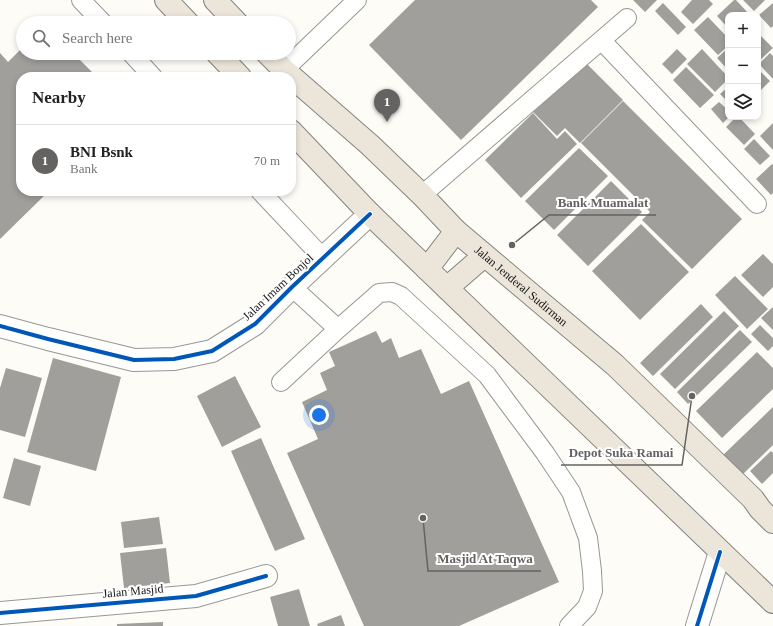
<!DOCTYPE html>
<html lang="en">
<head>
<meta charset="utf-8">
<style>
  body { margin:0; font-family:"Times New Roman",serif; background:#f6f6f6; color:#222 }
  .controls { position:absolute; right:12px; top:12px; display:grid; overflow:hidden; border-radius:8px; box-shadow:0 2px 6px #0003 }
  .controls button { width:36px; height:36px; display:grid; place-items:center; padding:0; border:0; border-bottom:1px solid #e0e0e0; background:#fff; color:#222; font:20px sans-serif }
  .you { position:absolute; left:319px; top:415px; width:14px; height:14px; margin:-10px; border:3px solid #fff; border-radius:50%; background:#1a73e8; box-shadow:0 0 0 6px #1a73e833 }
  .badge { display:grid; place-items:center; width:26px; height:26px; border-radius:50%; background:#646362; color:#fff; font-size:13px; font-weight:700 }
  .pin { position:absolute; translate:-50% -33px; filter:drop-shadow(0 1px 2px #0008) }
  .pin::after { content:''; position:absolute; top:21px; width:14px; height:12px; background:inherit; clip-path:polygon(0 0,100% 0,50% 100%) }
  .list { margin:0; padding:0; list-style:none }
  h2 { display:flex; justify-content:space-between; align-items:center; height:52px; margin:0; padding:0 16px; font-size:17px }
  h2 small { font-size:13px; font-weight:400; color:#767676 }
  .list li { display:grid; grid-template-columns:26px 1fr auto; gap:12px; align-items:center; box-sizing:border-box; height:72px; padding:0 16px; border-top:1px solid #e0e0e0 }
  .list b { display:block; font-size:15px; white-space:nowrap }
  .list p { margin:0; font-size:13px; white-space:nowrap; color:#767676 }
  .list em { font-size:13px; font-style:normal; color:#767676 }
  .icon { flex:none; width:22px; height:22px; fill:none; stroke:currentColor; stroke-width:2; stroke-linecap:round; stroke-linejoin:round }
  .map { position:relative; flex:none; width:773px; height:626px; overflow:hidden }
  .search { position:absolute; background:#fff; box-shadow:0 2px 6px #0003; left:16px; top:16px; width:280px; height:44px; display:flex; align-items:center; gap:10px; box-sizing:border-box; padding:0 14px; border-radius:22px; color:#767676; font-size:15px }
  .panel { position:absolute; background:#fff; box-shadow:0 2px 6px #0003; left:16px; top:72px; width:280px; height:124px; border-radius:16px }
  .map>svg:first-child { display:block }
  .building { fill:#a19f9c }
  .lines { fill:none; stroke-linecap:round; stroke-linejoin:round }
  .service-casing { stroke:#979795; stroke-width:20 }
  .minor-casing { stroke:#979795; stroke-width:24 }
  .tertiary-casing { stroke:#979795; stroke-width:24 }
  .trunk-casing { stroke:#858482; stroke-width:24 }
  .service { stroke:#fffffe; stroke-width:18 }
  .minor { stroke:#fffffe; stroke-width:22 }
  .tertiary { stroke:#fffffe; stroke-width:22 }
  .trunk { stroke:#ece5da; stroke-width:22 }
  .cycleway-casing { stroke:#fff; stroke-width:6 }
  .cycleway { stroke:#0057b8; stroke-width:4 }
  .labels { text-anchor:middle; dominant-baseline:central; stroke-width:4; stroke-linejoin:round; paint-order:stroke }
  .street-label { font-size:12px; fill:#111; stroke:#fff }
  .leader { fill:none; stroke:#646362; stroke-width:1.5 }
  .callout-dot { fill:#646362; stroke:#fff; stroke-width:1.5 }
  .callout-label { font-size:13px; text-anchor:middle; font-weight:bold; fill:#646362; stroke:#fff; stroke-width:4; stroke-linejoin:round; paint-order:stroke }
</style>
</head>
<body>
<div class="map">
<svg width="773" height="626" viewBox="0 0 773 626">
  <rect width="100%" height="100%" fill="#fdfcf7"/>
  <path class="building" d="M 415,0 L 591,0 L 598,7 L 461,140 L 369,45 Z
    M 633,0 L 657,0 L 645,12 Z
    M 692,0 L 709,0 L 713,4 L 693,24 L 681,12 Z
    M 734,0 L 736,0 L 750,15 L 728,15 L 728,28 L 717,16 Z
    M 743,0 L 765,0 L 754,11 Z
    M 663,3 L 686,27 L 678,35 L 655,11 Z
    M 773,3 L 773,26 L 771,28 L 759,15 Z
    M 708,17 L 728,38 L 728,46 L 718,55 L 694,30 Z
    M 760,35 L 773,48 L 758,62 L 758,37 Z
    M 23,47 L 23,53 L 73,53 L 97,77 L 21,77 L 21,191 L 49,191 L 0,239 L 0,53 L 8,62 Z
    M 728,48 L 728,70 L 717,58 Z
    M 677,49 L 687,59 L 672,74 L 662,64 Z
    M 702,49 L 728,77 L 728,79 L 715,92 L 687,64 Z
    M 770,53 L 773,56 L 773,79 L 759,64 Z
    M 584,61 L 623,100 L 580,143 L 565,128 L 557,136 L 533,112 Z
    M 686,67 L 714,95 L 700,108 L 673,80 Z
    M 758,69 L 770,81 L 758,93 Z
    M 728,87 L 728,102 L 720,94 Z
    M 623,101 L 742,219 L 692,269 L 642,220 L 650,212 L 581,143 Z
    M 719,102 L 728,110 L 728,117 L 729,117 L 723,123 L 711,109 Z
    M 533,113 L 557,139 L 565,131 L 577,144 L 521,198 L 485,160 Z
    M 736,117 L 739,117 L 755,134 L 744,145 L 726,127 Z
    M 773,123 L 773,150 L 760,136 Z
    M 754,139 L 770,156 L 760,165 L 744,149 Z
    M 579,148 L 608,176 L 554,230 L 525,201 Z
    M 772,164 L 773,165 L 773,193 L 771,195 L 756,179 Z
    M 611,181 L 642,212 L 588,266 L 557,235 Z
    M 641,224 L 689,272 L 640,320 L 592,271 Z
    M 763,254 L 773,264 L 773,287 L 763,297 L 741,275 Z
    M 735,276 L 768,309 L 747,329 L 715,295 Z
    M 701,304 L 713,317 L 653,376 L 640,363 Z
    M 773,307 L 773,330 L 761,318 Z
    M 724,311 L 739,326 L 675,389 L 660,374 Z
    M 760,325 L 773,338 L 773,346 L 768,351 L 751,334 Z
    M 740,330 L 752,342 L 688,404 L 677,392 Z
    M 376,331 L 382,343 L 391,338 L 399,358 L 421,349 L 441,394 L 469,381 L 559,582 L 459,626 L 364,626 L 287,453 L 318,439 L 302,402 L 327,390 L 320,373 L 335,366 L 329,352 Z
    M 757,352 L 773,368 L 773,389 L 722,438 L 696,411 Z
    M 53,358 L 121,377 L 96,471 L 27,452 Z
    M 6,368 L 42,378 L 25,437 L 0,430 L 0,388 Z
    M 235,376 L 261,427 L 222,447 L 197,396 Z
    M 773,407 L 773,445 L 742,475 L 723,455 Z
    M 261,438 L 305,539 L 275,551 L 231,451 Z
    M 771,451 L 773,453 L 773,473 L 762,484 L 750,471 Z
    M 14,458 L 41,466 L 30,506 L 3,498 Z
    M 159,517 L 163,544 L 124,548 L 121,522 Z
    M 166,548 L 170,583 L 124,588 L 120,553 Z
    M 299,589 L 310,626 L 278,626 L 270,597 Z
    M 341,615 L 345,626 L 318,626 L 317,624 Z
    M 163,622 L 163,626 L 117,626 L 117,624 Z"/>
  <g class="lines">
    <defs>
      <path id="service" d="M 81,0 L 103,23
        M 602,41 L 757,204
        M 131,53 L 153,77
        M 284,70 L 357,0
        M 260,191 L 323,258
        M 422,195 L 627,18
        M 338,329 L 379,293 L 392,292 L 401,296 L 487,375 L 545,453 L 571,492 L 588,538 L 592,571 L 593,591 L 587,607 L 569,626
        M 281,382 L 338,329 L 292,287"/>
      <path id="minor" d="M 0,326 L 48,339 L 134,360 L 174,359 L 212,351 L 255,324 L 292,287 L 370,214
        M 0,613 L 196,596 L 266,576"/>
      <path id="tertiary" d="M 697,626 L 720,552"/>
      <g id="trunk">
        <path d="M 166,0 L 188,23"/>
        <path d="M 215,0 L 237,23"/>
        <path d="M 217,53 L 240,77"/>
        <path id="s1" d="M 267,53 L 284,70 L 370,145 L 422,195 L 456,231 L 615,365 L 753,499 L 760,509 L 773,522"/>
        <path d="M 291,131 L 370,214 L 773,602"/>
        <path d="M 427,269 L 456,231"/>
        <path d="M 447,288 L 484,256"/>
      </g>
    </defs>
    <use href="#service" class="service-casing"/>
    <use href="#minor" class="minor-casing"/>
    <use href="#tertiary" class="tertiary-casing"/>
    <use href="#trunk" class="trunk-casing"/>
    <use href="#service" class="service"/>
    <use href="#minor" class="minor"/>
    <use href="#tertiary" class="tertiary"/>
    <use href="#trunk" class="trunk"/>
    <defs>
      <path id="cycleway" d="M 0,326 L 48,339 L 134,360 L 174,359 L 212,351 L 255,324 L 292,287 L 370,214
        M 0,613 L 196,596 L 266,576
        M 697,626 L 720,552"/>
    </defs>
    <use href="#cycleway" class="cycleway-casing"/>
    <use href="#cycleway" class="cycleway"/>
  </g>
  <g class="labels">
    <g class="street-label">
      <text stroke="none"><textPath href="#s1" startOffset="345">Jalan Jenderal Sudirman</textPath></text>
      <text transform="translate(278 287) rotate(-43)">Jalan Imam Bonjol</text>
      <text transform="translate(133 591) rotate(-5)">Jalan Masjid</text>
    </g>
  </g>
  <path class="leader" d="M512 245L549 215H656M692 396L682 465H561M423 518L428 571H541"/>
  <g class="callout-dot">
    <circle cx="512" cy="245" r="4"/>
    <circle cx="692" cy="396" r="4"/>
    <circle cx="423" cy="518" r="4"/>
  </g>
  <g class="callout-label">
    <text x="603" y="207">Bank Muamalat</text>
    <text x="621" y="457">Depot Suka Ramai</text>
    <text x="485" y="563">Masjid At Taqwa</text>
  </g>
</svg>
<div class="controls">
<button>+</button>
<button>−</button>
<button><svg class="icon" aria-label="layers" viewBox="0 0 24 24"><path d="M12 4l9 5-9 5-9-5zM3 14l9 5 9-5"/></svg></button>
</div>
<div class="you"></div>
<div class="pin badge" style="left:387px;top:122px">1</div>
<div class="search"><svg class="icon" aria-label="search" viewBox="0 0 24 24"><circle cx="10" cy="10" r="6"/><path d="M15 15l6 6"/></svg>Search here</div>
<section class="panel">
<h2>Nearby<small></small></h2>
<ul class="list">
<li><span class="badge">1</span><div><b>BNI Bsnk</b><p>Bank</p></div><em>70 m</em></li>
</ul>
</section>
</div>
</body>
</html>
